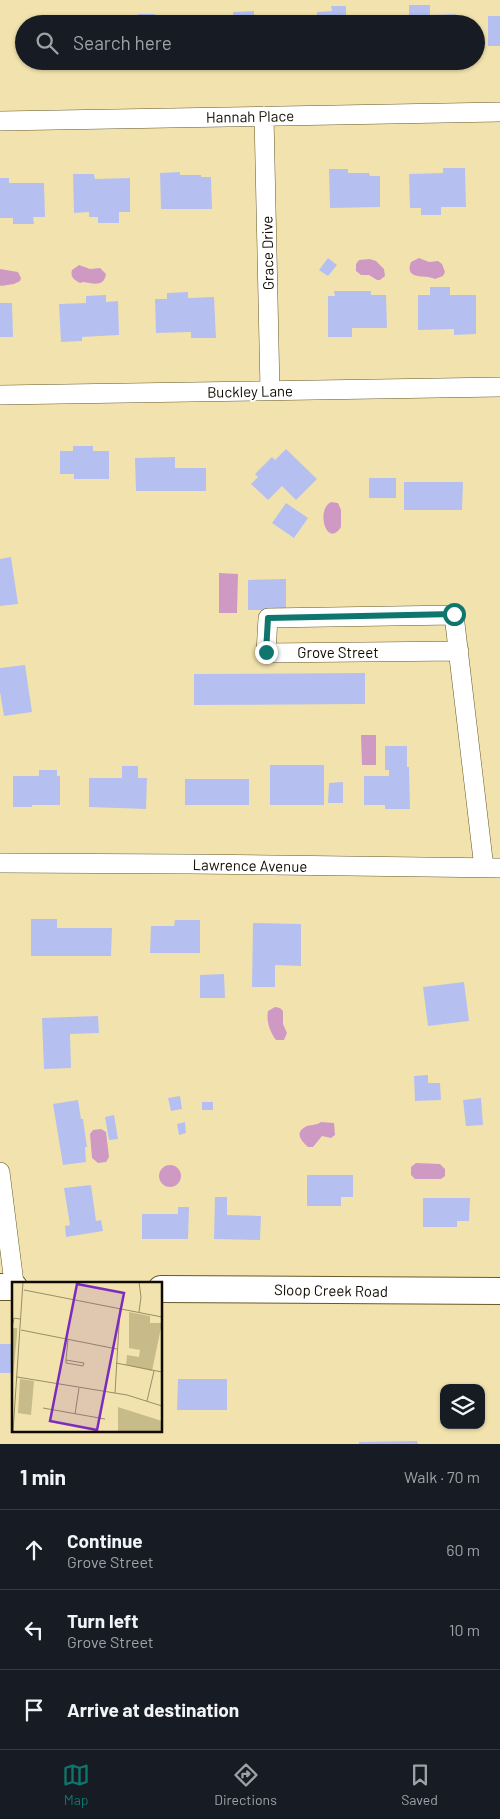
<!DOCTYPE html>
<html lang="en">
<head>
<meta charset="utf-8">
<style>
  body { margin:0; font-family:Barlow,sans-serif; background:#20242c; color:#f1f3f6 }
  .controls { position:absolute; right:15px; bottom:15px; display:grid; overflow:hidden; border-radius:10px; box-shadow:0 1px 4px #0004 }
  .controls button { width:45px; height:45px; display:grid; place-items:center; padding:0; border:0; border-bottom:1px solid #363941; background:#171b24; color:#f1f3f6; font:25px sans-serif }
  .stop { position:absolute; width:15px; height:15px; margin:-11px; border:4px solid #0f766e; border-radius:50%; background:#fff }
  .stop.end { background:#0f766e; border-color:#fff; box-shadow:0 1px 5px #0008 }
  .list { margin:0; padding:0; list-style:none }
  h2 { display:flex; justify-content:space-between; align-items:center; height:65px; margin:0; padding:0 20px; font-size:21px }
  h2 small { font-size:16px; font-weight:400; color:#9ea1a6 }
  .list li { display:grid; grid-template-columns:32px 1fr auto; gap:15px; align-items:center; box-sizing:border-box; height:80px; padding:0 20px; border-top:1px solid #363941 }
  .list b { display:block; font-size:19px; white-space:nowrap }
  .list p { margin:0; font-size:16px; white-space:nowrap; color:#9ea1a6 }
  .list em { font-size:16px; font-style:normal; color:#9ea1a6 }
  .icon { flex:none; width:28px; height:28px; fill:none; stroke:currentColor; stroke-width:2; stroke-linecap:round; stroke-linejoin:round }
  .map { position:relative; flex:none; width:500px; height:1444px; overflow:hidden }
  .search { position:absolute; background:#171b24; box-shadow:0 1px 4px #0004; left:15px; right:15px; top:15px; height:55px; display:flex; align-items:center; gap:12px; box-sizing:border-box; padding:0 18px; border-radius:28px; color:#9ea1a6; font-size:19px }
  .sheet { height:305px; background:#171b24 }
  nav { display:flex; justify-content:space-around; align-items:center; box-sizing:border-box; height:70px; border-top:1px solid #363941; background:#171b24; font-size:14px; color:#9ea1a6 }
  nav a { display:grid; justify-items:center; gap:2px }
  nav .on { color:#0f766e }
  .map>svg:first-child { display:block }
  .water { fill:#ce9ac3 }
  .building { fill:#b5c0f1 }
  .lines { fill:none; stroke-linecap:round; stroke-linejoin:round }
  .street-casing { stroke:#675928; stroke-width:20 }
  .secondary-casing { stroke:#675928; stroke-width:28 }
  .street { stroke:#fff; stroke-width:19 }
  .secondary { stroke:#fff; stroke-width:26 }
  .route { stroke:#0f766e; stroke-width:6 }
  .labels { text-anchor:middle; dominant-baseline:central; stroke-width:4; stroke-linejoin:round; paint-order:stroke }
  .street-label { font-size:15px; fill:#100b00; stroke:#fff }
  .inset-road { fill:none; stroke:#988d68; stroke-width:1 }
  .view { fill:#7b2cbf; fill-opacity:0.15; stroke:#7b2cbf; stroke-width:2.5 }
  .inset-edge { fill:none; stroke:#100b00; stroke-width:2.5 }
</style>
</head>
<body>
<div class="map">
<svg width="500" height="1444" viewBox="0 0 500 1444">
  <rect width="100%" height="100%" fill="#f2e3ae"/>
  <path class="water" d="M 419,258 L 429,262 L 438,261 L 442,264 L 445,272 L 443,276 L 435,279 C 425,274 404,281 411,262 Z
    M 370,259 L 376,261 L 384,269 L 385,276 L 380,280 L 377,280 L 369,275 L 361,275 L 356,271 L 356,264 L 359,260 Z
    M 79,265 L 90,269 L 100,268 L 106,274 C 104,288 92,283 83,282 L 80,283 C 74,280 70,277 72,270 Z
    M 0,269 L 18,272 L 21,278 L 20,281 L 14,284 L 1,286 L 0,285 Z
    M 331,502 L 338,503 L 341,510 L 341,527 C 327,549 315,510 331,502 Z
    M 219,573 L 238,574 L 237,613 L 219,613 Z
    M 361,735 L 376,735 L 376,765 L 362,765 Z
    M 275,1007 L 280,1008 L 283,1011 L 283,1024 L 287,1033 L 284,1040 L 276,1040 C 270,1032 266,1021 268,1011 Z
    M 321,1122 L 334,1123 L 335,1135 L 331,1138 L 322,1136 L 313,1147 L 308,1147 C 302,1142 294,1133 305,1127 C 310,1124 316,1126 321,1122 Z
    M 101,1129 L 106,1132 L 109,1157 L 106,1162 L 98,1163 L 92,1158 L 90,1134 L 93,1130 Z
    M 416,1163 L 440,1164 L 445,1169 L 445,1176 L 441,1179 L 415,1179 L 411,1175 L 411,1167 Z
    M159 1176a11 11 0 1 1 22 0a11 11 0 1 1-22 0Z"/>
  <path class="building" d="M 409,5 L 430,5 L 430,15 L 456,14 L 456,24 L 397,24 L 397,15 L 409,15 Z
    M 331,6 L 346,6 L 346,17 L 355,17 L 355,24 L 303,24 L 302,18 L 317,18 L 317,12 L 332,11 Z
    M 254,11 L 254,19 L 266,18 L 266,24 L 207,24 L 207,19 L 234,19 L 233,12 Z
    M 138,14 L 155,14 L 155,19 L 169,19 L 170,24 L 119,24 L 119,20 L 138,20 Z
    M 488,16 L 500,16 L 500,46 L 488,46 Z
    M 443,168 L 465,168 L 466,207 L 441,207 L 441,215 L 421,215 L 421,208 L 410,208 L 409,174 L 443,173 Z
    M 329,169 L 348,169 L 348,173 L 369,173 L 370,176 L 380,176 L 380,207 L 330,208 Z
    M 180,172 L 180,175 L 201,175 L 201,177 L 211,177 L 212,209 L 161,209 L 160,173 Z
    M 73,174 L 94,174 L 95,179 L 130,178 L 130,212 L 119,212 L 119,223 L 98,223 L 98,217 L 89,217 L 89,212 L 74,213 Z
    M 0,178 L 9,178 L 9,183 L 44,183 L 45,217 L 33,217 L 34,224 L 13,224 L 13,218 L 0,218 Z
    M 328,258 L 337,265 L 328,276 L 319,270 Z
    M 430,287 L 450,287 L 450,295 L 476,295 L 476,334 L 454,335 L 454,329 L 418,330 L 418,295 L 430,295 Z
    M 334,291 L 371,291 L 371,295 L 386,295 L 387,328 L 352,328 L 352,337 L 328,337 L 328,296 L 335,296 Z
    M 188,292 L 188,298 L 214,297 L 216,338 L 191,338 L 191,332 L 156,333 L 155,299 L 167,299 L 167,293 Z
    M 106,295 L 106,302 L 118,301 L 119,335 L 82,337 L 82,341 L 61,342 L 59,304 L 86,303 L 86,296 Z
    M 0,303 L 12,303 L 13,337 L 0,337 Z
    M 73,446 L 93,446 L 93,451 L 109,451 L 109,479 L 74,479 L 74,474 L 60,474 L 60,451 L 73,451 Z
    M 286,449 L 317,479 L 296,500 L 282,486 L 268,500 L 251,484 L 258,477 L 255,474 L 272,457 L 275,460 Z
    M 175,457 L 175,468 L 206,468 L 206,491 L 136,491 L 135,458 Z
    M 369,478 L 396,478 L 396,498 L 369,498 Z
    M 404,482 L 463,482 L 462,510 L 404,510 Z
    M 286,503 L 308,518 L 294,538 L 272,523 Z
    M 11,557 L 18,604 L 0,606 L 0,559 Z
    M 286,579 L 286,610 L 248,610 L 248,580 Z
    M 25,665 L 32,712 L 4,716 L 0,692 L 0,668 Z
    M 365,673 L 365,704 L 194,705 L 194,674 Z
    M 385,746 L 407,746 L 407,767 L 409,767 L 410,809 L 385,809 L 385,805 L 364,805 L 364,776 L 389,776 L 389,770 L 385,770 Z
    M 270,765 L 324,765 L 324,805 L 270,805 Z
    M 122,766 L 138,766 L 138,778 L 147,778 L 146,809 L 89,807 L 89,778 L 122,778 Z
    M 39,770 L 57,770 L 57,776 L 60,776 L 60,805 L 32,805 L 32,807 L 13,807 L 13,776 L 39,776 Z
    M 185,779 L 249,779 L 249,805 L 185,805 Z
    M 343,782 L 343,803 L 328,803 L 329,783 Z
    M 31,919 L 57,919 L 57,928 L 112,928 L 111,956 L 31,956 Z
    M 175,920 L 200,920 L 200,953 L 150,953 L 151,926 L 174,926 Z
    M 253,923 L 301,924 L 301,966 L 275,965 L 275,987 L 252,987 Z
    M 224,974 L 225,998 L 200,998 L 200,975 Z
    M 464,982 L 469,1021 L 428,1026 L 423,987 Z
    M 98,1016 L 99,1033 L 70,1034 L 71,1068 L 44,1069 L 42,1018 Z
    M 428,1075 L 428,1083 L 440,1083 L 441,1100 L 415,1101 L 414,1076 Z
    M 180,1096 L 182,1109 L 171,1111 L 168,1098 Z
    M 481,1098 L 483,1125 L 466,1126 L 463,1100 Z
    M 78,1100 L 81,1119 L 83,1119 L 87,1147 L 85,1147 L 86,1162 L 63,1165 L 53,1104 Z
    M 202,1102 L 213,1102 L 213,1110 L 202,1110 Z
    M 114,1115 L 118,1139 L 109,1140 L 105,1117 Z
    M 185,1122 L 186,1133 L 179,1135 L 177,1124 Z
    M 307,1175 L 353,1175 L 353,1197 L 341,1197 L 341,1206 L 307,1206 Z
    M 91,1185 L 96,1221 L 101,1220 L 103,1231 L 66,1237 L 65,1226 L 70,1225 L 64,1188 Z
    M 215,1197 L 227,1197 L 227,1215 L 261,1216 L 260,1240 L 214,1239 Z
    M 423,1198 L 470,1198 L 469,1221 L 457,1221 L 457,1227 L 423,1227 Z
    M 178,1207 L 189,1207 L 188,1239 L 142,1239 L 142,1214 L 178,1214 Z
    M 0,1344 L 14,1344 L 14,1373 L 0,1373 Z
    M 178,1379 L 227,1379 L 227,1410 L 177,1410 Z
    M 417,1441 L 418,1444 L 359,1444 L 359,1442 Z"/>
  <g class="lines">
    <defs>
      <path id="street" d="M 264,116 L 270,390
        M 0,121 L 500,112
        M 0,395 L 500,387
        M 459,651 L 266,653 L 268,618 L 454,615 L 484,868
        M 0,863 L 189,864 L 500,868
        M 0,1172 L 14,1283"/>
      <path id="secondary" d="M 0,1287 L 14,1287
        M 161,1289 L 500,1291"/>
    </defs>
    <use href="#street" class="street-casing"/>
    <use href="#secondary" class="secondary-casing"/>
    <use href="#street" class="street"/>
    <use href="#secondary" class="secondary"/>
  </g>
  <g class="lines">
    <path class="route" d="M 266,652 L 268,618 L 454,614"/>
  </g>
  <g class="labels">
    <g class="street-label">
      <text transform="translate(250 116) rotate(-1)">Hannah Place</text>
      <text transform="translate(267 253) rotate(-91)">Grace Drive</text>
      <text transform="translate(250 391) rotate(-1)">Buckley Lane</text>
      <text x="338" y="652">Grove Street</text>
      <text transform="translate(250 865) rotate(1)">Lawrence Avenue</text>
      <text transform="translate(331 1290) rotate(1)">Sloop Creek Road</text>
    </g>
  </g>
  <g transform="translate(12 1282)">
    <rect width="150" height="150" fill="#f2e3ae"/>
    <path d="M 117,30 L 138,34 L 138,41 L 150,41 L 140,89 L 114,83 L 115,73 L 127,75 L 128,68 L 117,66 ZM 0,46 L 5,46 L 5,52 L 0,107 ZM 8,97 L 22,99 L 19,133 L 6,131 ZM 106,125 L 150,139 L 150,150 L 106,150 Z" fill="#c8bb8a"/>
    <path class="inset-road" d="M 12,8 L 150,35M 127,30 L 129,15 L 127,0M 0,45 L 2,36 L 8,37M 9,48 L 105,67M 54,78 L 72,81 L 71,84 L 54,81 L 54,78 L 56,57M 104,81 L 150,90M 5,95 L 115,113 L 150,124M 103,111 L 108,26M 135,119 L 142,89M 31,126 L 93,137M 63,132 L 67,106M 1,150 L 11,0"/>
    <path class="view" d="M 65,2 L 112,11 L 85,148 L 38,139 Z"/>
    <rect width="150" height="150" class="inset-edge"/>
  </g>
</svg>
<div class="controls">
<button><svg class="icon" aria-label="layers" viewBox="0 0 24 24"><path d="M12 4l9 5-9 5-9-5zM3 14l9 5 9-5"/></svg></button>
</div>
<div class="stop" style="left:454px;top:614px"></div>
<div class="stop end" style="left:266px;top:652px"></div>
<div class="search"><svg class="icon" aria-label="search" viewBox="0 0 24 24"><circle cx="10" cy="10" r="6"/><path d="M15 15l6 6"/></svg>Search here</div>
</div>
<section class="sheet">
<h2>1 min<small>Walk · 70 m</small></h2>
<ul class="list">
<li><svg class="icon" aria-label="ahead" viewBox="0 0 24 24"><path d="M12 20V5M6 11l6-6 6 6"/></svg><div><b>Continue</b><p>Grove Street</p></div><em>60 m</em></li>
<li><svg class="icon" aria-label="left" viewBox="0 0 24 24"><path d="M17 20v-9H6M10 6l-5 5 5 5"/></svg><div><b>Turn left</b><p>Grove Street</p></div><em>10 m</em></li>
<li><svg class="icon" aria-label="arrive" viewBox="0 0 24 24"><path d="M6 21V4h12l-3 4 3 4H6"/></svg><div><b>Arrive at destination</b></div></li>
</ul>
</section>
<nav>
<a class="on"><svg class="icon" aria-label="map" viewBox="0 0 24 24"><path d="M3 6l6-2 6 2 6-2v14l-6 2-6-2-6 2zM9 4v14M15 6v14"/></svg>Map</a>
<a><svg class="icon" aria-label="directions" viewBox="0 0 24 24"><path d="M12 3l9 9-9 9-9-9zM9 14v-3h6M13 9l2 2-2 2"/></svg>Directions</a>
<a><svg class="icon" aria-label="saved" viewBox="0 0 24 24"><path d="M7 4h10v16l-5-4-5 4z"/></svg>Saved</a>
</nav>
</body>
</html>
